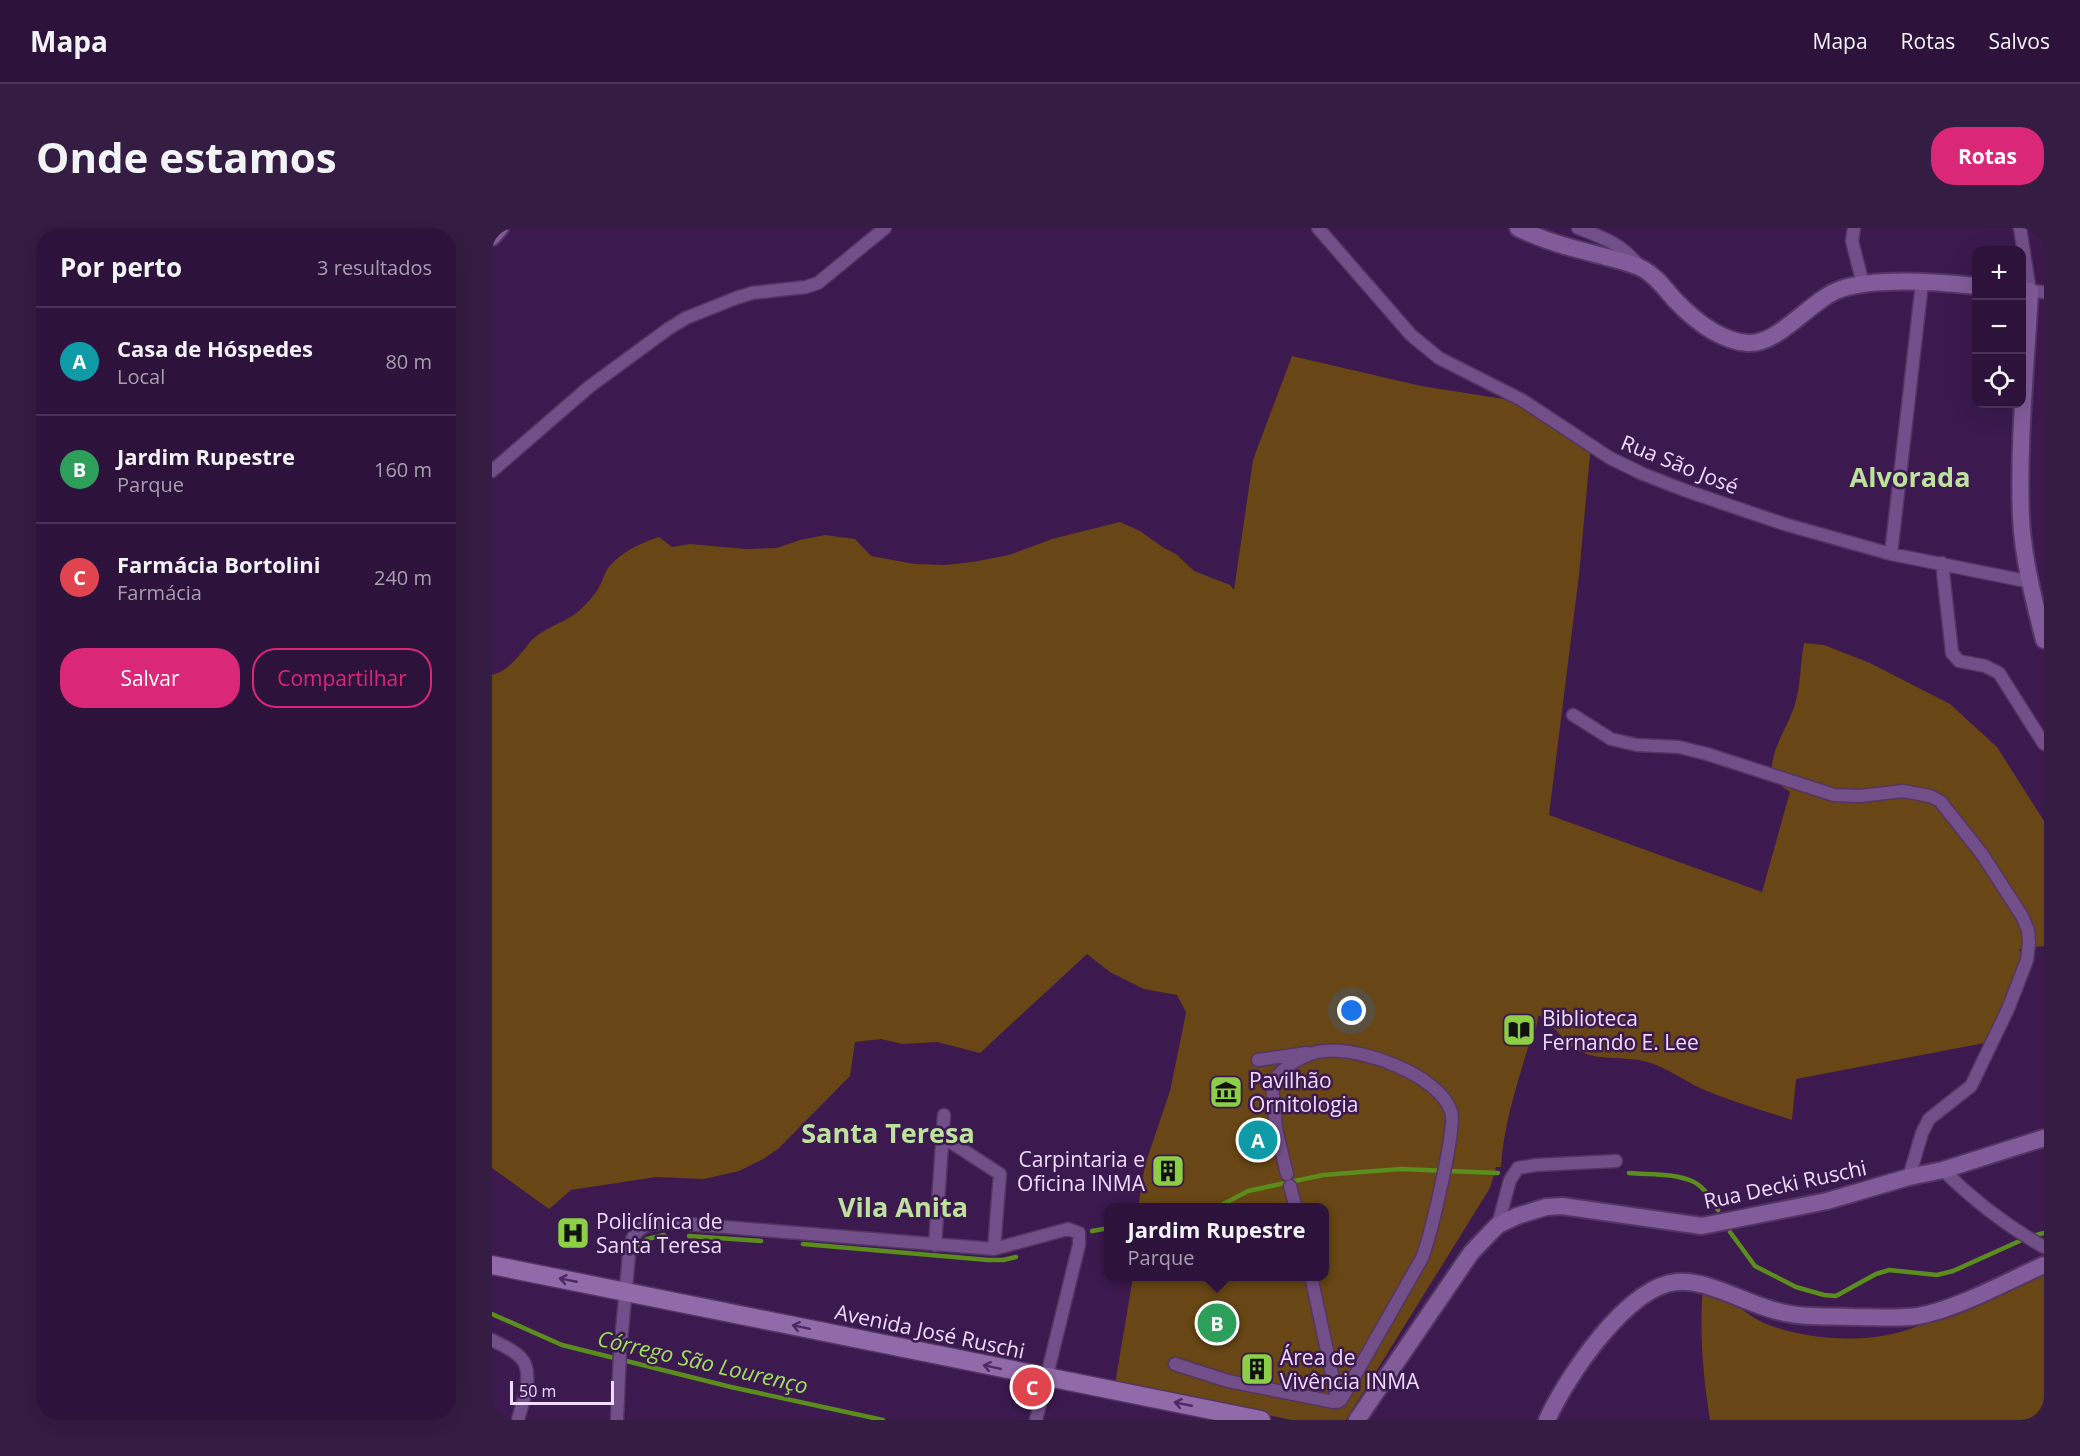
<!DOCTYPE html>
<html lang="pt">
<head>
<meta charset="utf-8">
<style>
  body { margin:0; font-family:"Open Sans",sans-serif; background:#351c42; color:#f1f3f6 }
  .controls { position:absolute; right:18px; top:18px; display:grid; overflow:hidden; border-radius:12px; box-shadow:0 6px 24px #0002 }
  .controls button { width:54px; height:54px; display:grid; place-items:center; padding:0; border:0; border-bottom:2px solid #483255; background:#2d133b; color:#f1f3f6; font:30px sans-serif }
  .scale { position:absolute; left:18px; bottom:15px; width:104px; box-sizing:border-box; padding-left:6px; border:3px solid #efdbfc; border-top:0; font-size:16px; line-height:21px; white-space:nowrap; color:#efdbfc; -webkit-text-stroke:4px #3c194f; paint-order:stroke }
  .you { position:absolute; left:860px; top:783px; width:21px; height:21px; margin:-15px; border:4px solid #fff; border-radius:50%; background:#1a73e8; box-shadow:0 0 0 9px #1a73e833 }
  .badge { display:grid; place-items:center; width:39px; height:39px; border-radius:50%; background:#db2777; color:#fff; font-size:20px; font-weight:700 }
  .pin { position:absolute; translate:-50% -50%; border:3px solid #fff; box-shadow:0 2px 6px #0006 }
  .popup { position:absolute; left:612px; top:975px; width:225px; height:78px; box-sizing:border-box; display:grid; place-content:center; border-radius:12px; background:#2d133b; filter:drop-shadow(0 2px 4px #0005); font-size:20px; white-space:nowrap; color:#a79eaf }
  .popup b { font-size:22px; color:#f1f3f6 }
  .popup::after { content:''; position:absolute; left:50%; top:100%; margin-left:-12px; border:12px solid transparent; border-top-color:#2d133b }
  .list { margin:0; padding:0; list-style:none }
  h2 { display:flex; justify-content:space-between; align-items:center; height:78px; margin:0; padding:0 24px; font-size:26px }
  h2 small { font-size:20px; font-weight:400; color:#a79eaf }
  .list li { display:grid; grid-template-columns:39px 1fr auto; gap:18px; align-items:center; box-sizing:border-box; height:108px; padding:0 24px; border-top:2px solid #483255 }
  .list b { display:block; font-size:22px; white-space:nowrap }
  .list p { margin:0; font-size:20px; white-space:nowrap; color:#a79eaf }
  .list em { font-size:20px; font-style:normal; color:#a79eaf }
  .actions { display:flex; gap:12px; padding:18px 24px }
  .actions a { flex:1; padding:14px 0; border:2px solid #db2777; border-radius:24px; text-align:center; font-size:21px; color:#db2777 }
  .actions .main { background:#db2777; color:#fff }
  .icon { flex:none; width:33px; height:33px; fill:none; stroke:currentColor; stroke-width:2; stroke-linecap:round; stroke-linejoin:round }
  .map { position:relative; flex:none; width:1552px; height:1192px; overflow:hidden; border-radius:24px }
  header { display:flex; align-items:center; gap:36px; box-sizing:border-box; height:84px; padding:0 30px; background:#2d133b; border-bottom:2px solid #483255 }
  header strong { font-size:28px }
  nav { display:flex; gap:33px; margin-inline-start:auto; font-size:21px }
  .intro { display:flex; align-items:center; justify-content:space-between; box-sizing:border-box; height:144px; padding:0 36px }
  h1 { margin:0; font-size:42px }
  .button { padding:15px 27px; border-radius:24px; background:#db2777; color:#fff; font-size:21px; font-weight:700 }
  main { display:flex; gap:36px; padding:0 36px }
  aside { flex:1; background:#2d133b; border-radius:24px; box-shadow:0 6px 24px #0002 }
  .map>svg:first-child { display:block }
  .green { fill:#684615 }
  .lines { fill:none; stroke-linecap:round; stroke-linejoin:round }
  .stream { stroke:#5a8d1b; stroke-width:4.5 }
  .street-casing { stroke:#533563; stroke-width:15 }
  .secondary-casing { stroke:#533563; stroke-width:20 }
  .primary-casing { stroke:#533563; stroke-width:21 }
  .street { stroke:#734f89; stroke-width:12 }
  .secondary { stroke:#825c9a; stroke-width:16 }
  .primary { stroke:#916aaa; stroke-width:18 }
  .oneway { stroke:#4d2961 }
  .labels { text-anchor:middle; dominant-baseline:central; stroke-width:5; stroke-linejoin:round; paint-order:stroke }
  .street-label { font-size:21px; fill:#efdbfc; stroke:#3c194f }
  .poi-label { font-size:21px; fill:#efdbfc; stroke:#3c194f; text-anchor:start }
  .water-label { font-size:22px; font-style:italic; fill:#9de059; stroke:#3c194f }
  .district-label { font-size:27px; font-weight:bold; fill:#bce29c; stroke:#3c194f }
</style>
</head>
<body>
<header>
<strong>Mapa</strong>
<nav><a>Mapa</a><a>Rotas</a><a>Salvos</a></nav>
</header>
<div class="intro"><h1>Onde estamos</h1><a class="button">Rotas</a></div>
<main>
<aside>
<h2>Por perto<small>3 resultados</small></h2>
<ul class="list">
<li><span class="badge" style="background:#0f9aa8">A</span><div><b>Casa de Hóspedes</b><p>Local</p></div><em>80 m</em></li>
<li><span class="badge" style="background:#2e9e5b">B</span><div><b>Jardim Rupestre</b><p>Parque</p></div><em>160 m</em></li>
<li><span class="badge" style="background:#e0444e">C</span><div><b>Farmácia Bortolini</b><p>Farmácia</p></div><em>240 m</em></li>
</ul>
<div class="actions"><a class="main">Salvar</a><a>Compartilhar</a></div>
</aside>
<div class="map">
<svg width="1552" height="1192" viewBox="0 0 1552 1192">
  <rect width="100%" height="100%" fill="#3c194f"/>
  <path class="green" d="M 800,128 L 929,158 L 1018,172 L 1099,216 L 1087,347 L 1057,587 L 1270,664 L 1298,564 L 1282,553 C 1281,549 1279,543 1280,539 C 1281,517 1297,497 1303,476 C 1309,456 1308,436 1312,415 L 1332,417 L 1378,435 L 1458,476 L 1505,519 L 1552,593 L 1552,718 L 1527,721 L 1535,742 L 1503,813 L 1304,851 L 1300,892 C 1270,882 1237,873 1208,860 C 1192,852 1176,841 1159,835 C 1136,827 1109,834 1087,823 C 1070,815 1063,795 1046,787 C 1046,801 1038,812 1034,826 C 1023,863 1011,901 1009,939 L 1004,939 L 998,960 L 854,1192 L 800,1192 L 623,1156 L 641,1049 L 833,1048 L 833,980 L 646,979 L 653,937 L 678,863 L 692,795 L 694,784 L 685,767 L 652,761 L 618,744 L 595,726 L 488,825 L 445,814 L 410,816 L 389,811 L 363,814 L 358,848 L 287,920 L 273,930 L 247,943 L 212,951 L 164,949 L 79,962 L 57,981 L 0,940 L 0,447 C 19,442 28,425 41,411 C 55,398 73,395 88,382 C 94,376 102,368 106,361 C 110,355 112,346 116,340 C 129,324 148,315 167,309 L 180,319 L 198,316 L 254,321 L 285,320 L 308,312 L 333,307 L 363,311 L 379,328 L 423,336 L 453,337 L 481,334 L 517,327 L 560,311 L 628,294 L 648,303 L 672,320 L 684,326 L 702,343 L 738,357 L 742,362 L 761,232 Z
    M 1552,1037 L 1552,1192 L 1218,1192 C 1211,1147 1207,1103 1211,1058 C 1235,1066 1253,1088 1277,1097 C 1320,1113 1377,1116 1421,1100 C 1466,1084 1509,1058 1552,1037 Z"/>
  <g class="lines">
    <path class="stream" d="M 1137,945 C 1157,947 1183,945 1202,954 C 1212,959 1220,972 1226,982
      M 724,980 L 756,963 L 831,947 L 909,941 L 1006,945
      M 600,1003 L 617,1000
      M 1238,1004 L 1263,1038 L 1304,1059 L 1332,1067 L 1344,1068 L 1384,1046 L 1397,1042 L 1445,1047 L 1461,1043 L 1532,1011
      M 197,1008 L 269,1013
      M 1540,1008 L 1552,1005
      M 311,1016 L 496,1032 L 511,1032 L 524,1029
      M 143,1020 L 155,1011 L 172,1007
      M 0,1086 L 70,1117 L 239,1159 L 391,1192"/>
    <defs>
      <path id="street" d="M 826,0 L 919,107 L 947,130 L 1030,172 L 1118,230 L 1151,246 L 1192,262 L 1292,296 L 1399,326 L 1539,354
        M 1086,0 C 1112,10 1130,16 1147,38
        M 1362,0 L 1360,13 L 1371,56
        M 1528,0 L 1538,63 L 1552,64
        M 0,243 L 97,159 L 176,101 L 194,90 L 244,70 L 260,65 L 314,59 L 326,55 L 393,0
        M 1399,326 L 1430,55
        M 1450,335 L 1460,425 L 1467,433 L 1493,438 L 1507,445 L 1552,516
        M 1081,487 L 1119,511 L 1145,517 L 1187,519 L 1215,526 L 1342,567 L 1368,568 L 1411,563 L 1438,568 L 1448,573 L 1490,626 L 1530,688 L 1536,702 L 1537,714 L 1535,732 L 1516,781 L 1479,858 L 1437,891 L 1430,905 L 1417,949
        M 766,832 L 815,825
        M 451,909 L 508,946 L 502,1021
        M 1451,942 C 1481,972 1515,998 1552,1019
        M 798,958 L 804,980
        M 1006,997 L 1018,952 L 1026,940 L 1044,937 L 1124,933
        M 443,1017 L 452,887
        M 819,1048 L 846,1174
        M 0,1112 C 10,1117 22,1122 29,1130 C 43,1145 30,1175 26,1192
        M 683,1136 L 736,1153 L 842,1174 L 849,1172 L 930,1030 C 938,1010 965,899 959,883 C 946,846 868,819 832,823 C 815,824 787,840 780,857 L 784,901 L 795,946
        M 125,1192 L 128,1124 L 138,1016 C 147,993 162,996 184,995 L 502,1021 L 576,1001 L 587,1005 L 587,1017 L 544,1192"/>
      <path id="secondary" d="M 1026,0 C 1052,13 1079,20 1107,27 C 1121,31 1138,34 1151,41 C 1164,48 1173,61 1183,72 C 1202,92 1228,113 1256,115 C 1287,117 1319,71 1349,61 C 1385,49 1447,54 1484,58
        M 0,9 L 8,0
        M 1530,62 L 1538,63 C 1534,138 1526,215 1529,290 C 1531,330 1542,373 1552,412
        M 865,1192 L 979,1025 L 998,1005 L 1006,997 L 1025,988 L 1054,979 L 1070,978 L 1210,998 L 1335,973 L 1417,949 L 1451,942 L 1552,910
        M 1055,1192 C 1074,1150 1135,1058 1185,1054 C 1215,1051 1255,1076 1285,1083 C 1309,1090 1337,1088 1362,1089 C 1383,1089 1405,1091 1426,1088 C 1463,1082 1516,1053 1552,1037"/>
      <path id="primary" d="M 0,1037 L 769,1192"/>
    </defs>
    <use href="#street" class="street-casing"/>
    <use href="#secondary" class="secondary-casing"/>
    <use href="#primary" class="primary-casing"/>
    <use href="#street" class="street"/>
    <use href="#secondary" class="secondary"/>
    <use href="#primary" class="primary"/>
  </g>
  <defs><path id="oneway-shaft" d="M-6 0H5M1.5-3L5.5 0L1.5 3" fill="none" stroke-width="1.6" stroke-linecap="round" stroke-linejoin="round" transform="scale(1.5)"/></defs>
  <g class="oneway">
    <use href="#oneway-shaft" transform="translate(76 1052) rotate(-169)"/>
    <use href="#oneway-shaft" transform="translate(309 1099) rotate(-168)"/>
    <use href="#oneway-shaft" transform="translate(500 1139) rotate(-168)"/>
    <use href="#oneway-shaft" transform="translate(691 1176) rotate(-169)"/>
  </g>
  <defs>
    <symbol id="library-square" viewBox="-11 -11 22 22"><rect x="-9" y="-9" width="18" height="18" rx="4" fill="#8cce45" stroke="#3c194f"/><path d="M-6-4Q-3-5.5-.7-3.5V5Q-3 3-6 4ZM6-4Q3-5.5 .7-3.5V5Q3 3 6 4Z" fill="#111"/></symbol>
    <symbol id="museum-square" viewBox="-11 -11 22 22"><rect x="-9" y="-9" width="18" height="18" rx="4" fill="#8cce45" stroke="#3c194f"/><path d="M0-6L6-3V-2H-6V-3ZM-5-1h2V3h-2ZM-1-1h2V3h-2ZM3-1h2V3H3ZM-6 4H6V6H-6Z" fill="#111"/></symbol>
    <symbol id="building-square" viewBox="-11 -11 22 22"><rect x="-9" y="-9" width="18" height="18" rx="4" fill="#8cce45" stroke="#3c194f"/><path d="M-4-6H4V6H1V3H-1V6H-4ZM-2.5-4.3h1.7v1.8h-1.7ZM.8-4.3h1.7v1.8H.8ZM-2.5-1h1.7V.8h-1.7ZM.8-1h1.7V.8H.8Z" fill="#111"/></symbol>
    <symbol id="hospital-square" viewBox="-11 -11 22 22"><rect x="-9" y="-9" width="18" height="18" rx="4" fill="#8cce45" stroke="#3c194f"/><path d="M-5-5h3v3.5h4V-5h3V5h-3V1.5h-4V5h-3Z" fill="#111"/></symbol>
  </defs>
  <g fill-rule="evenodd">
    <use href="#library-square" x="1008" y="783" width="38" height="38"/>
    <use href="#museum-square" x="715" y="845" width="38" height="38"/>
    <use href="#building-square" x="657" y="924" width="38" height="38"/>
    <use href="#hospital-square" x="62" y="986" width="38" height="38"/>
    <use href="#building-square" x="746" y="1122" width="38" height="38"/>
  </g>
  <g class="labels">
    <g class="street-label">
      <text transform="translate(1188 236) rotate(22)">Rua São José</text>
      <text transform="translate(1293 956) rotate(-12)">Rua Decki Ruschi</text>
      <text transform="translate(438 1103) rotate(12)">Avenida José Ruschi</text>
    </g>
    <g class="poi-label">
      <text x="1050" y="790">Biblioteca<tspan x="1050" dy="24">Fernando E. Lee</tspan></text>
      <text x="757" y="852">Pavilhão<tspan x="757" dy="24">Ornitologia</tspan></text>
      <text x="653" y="931" text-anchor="end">Carpintaria e<tspan x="653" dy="24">Oficina INMA</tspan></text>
      <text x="104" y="993">Policlínica de<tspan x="104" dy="24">Santa Teresa</tspan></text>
      <text x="788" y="1129">Área de<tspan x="788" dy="24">Vivência INMA</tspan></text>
    </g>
    <g class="water-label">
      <text transform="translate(211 1133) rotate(13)">Córrego São Lourenço</text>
    </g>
    <g class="district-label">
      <text x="1418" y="248">Alvorada</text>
      <text x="396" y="904">Santa Teresa</text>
      <text x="411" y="978">Vila Anita</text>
    </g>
  </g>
</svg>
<div class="controls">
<button>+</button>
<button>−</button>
<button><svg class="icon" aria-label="locate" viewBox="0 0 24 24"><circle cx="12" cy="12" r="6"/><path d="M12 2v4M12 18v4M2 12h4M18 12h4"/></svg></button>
</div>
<div class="scale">50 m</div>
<div class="you"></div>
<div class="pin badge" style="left:766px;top:912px;background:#0f9aa8">A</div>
<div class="pin badge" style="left:725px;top:1095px;background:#2e9e5b">B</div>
<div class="popup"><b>Jardim Rupestre</b>Parque</div>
<div class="pin badge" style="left:540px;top:1159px;background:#e0444e">C</div>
</div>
</main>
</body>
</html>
